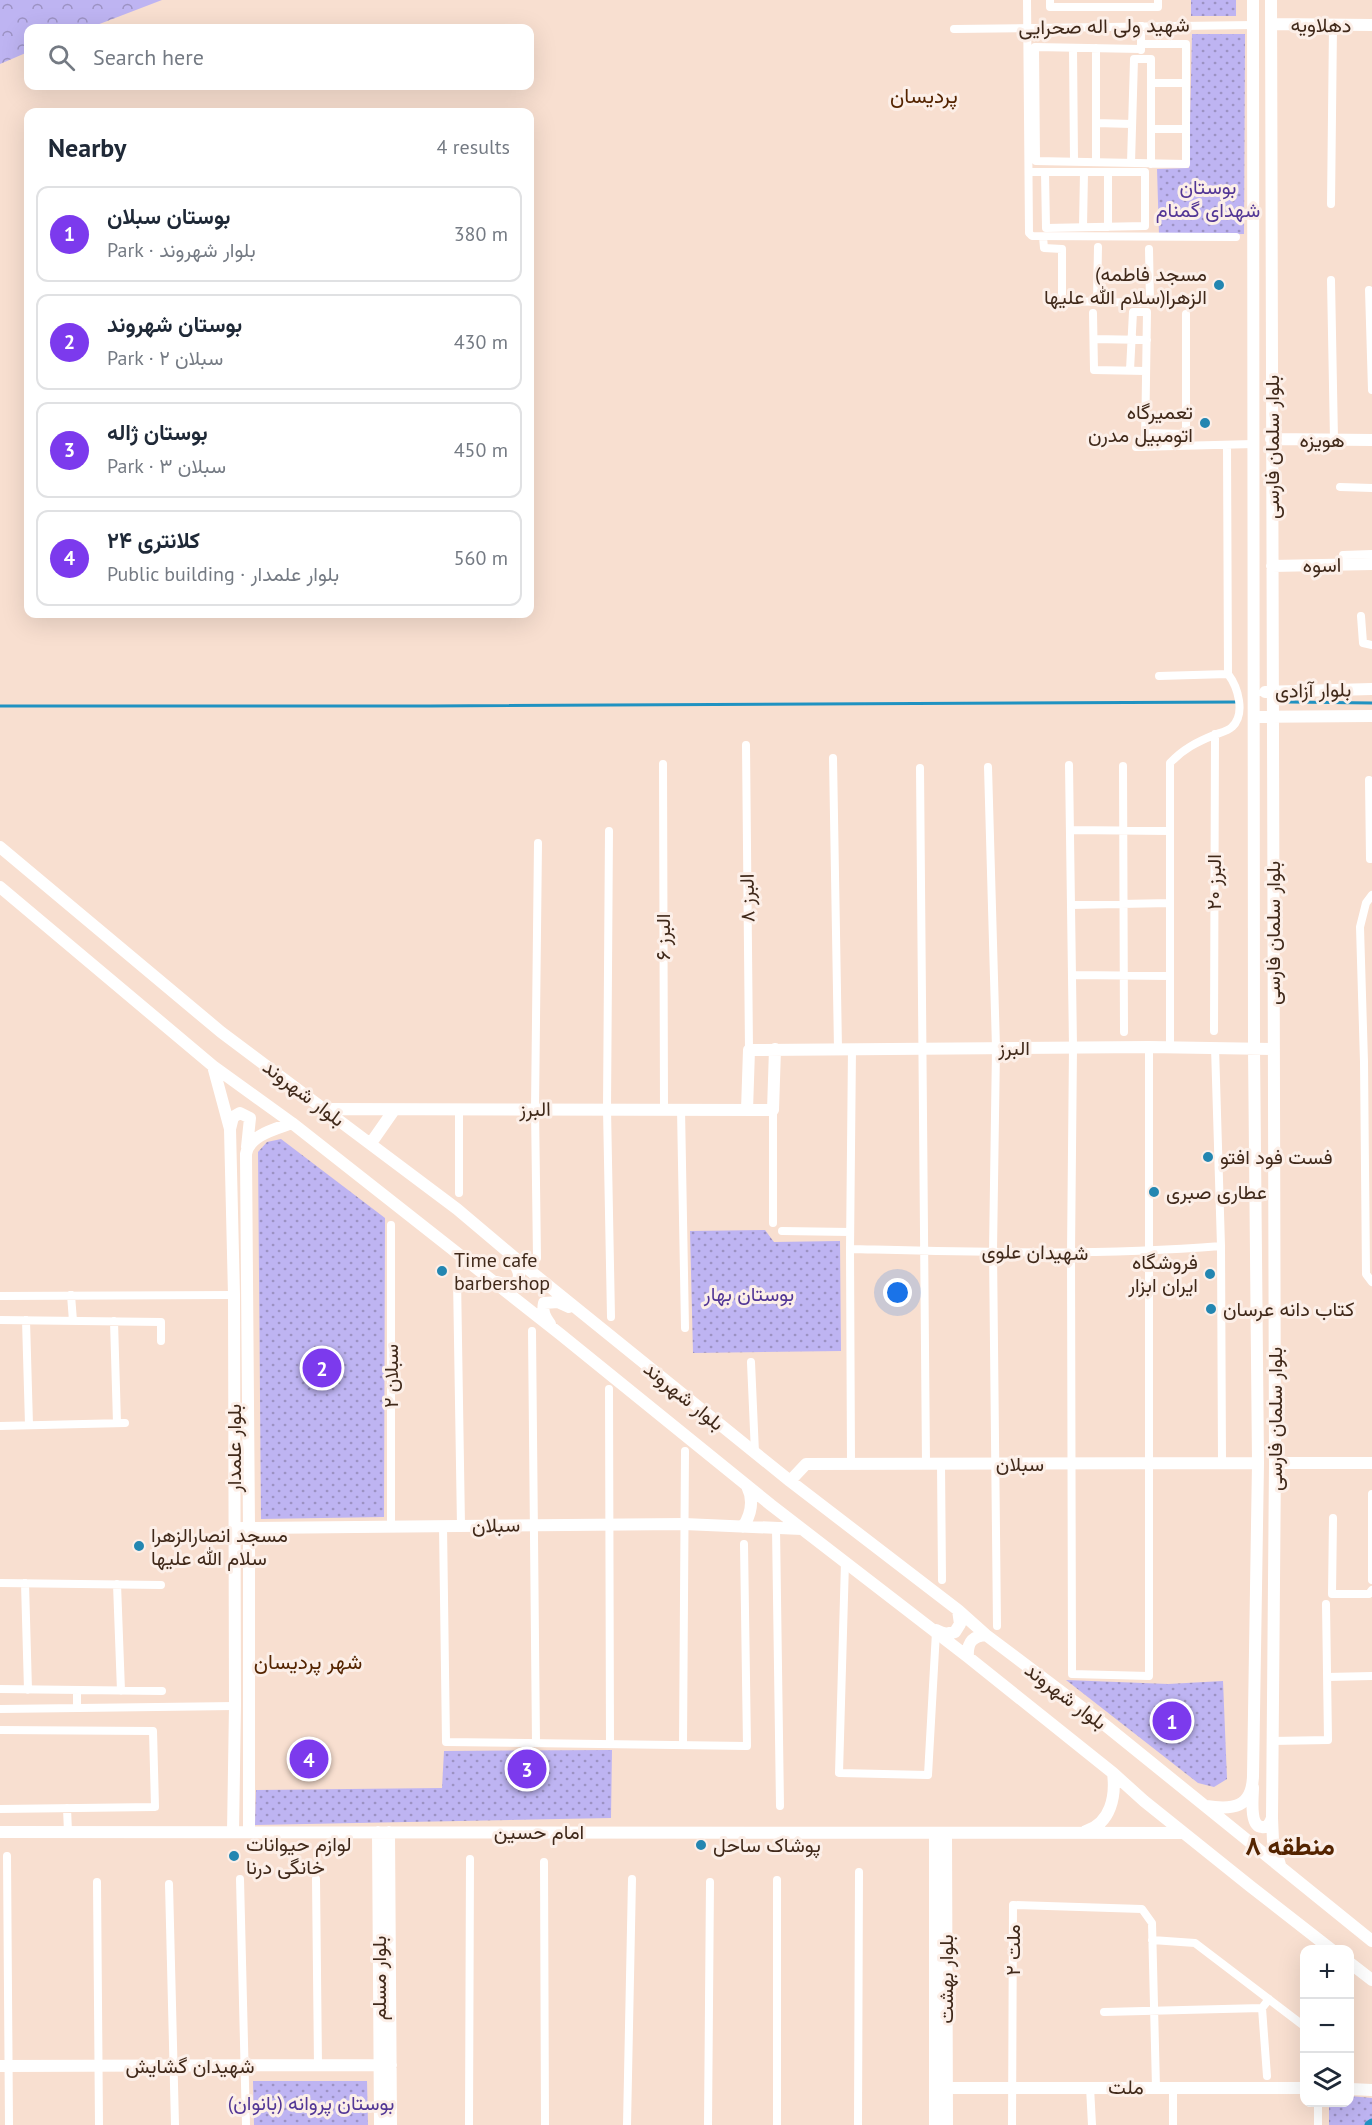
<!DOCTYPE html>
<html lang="en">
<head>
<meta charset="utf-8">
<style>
  body { margin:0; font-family:"PT Sans",Vazirmatn,sans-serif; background:#f2f2f3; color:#1f2937 }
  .controls { position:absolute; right:18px; bottom:18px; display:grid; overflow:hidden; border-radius:12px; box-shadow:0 6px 24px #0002 }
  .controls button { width:54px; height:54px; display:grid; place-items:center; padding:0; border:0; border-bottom:2px solid #e0e1e3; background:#fff; color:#1f2937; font:30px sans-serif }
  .you { position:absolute; left:898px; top:1293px; width:21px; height:21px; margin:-15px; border:4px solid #fff; border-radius:50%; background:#1a73e8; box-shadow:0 0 0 9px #1a73e833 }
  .badge { display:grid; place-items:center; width:39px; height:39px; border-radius:50%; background:#7c3aed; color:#fff; font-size:20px; font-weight:700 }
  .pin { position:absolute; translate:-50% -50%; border:3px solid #fff; box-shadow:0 2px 6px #0006 }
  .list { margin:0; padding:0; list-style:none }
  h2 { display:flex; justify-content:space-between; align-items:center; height:78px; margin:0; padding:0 24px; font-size:26px }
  h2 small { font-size:20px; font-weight:400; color:#747a83 }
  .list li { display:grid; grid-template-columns:39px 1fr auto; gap:18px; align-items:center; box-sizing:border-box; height:96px; margin:0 12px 12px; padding:0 12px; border:2px solid #e0e1e3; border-radius:12px }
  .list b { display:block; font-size:22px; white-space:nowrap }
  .list p { margin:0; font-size:20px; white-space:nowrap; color:#747a83 }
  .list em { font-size:20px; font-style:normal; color:#747a83 }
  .icon { flex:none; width:33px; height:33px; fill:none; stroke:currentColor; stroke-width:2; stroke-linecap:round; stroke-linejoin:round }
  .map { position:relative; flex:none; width:1372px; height:2125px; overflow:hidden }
  .search { position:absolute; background:#fff; box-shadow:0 6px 24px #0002; left:24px; top:24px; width:510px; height:66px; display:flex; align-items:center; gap:15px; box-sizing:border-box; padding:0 21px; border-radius:12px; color:#747a83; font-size:22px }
  .panel { position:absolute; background:#fff; box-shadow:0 6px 24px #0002; left:24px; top:108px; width:510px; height:510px; border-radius:12px }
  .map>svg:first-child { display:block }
  .forest { fill:url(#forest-crowns) }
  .park { fill:url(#park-dots) }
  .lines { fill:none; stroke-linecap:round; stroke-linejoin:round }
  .stream { stroke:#2092c1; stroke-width:3 }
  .canal { stroke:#2092c1; stroke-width:9 }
  .street { stroke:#fff; stroke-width:8 }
  .secondary { stroke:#fff; stroke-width:12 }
  .poi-dot { fill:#2386b1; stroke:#fcefe8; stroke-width:2 }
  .labels { text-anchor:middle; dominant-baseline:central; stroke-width:6; stroke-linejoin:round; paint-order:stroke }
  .street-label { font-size:20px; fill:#40291a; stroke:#fcefe8 }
  .park-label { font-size:20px; fill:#523695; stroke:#fcefe8 }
  .poi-label { font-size:20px; fill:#40291a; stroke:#fcefe8; text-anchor:start }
  .neighbourhood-label { font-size:21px; fill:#542400; stroke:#fcefe8 }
  .district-label { font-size:26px; font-weight:bold; fill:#542400; stroke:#fcefe8 }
</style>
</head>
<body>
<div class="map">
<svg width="1372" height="2125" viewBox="0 0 1372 2125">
  <defs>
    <pattern id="forest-crowns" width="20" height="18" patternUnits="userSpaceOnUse" patternTransform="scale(1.5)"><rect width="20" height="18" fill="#beb4f2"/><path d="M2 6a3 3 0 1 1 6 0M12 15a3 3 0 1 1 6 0" fill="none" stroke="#9c92c3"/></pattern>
    <pattern id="park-dots" width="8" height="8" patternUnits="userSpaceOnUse" patternTransform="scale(1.5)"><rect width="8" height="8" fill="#beb4f2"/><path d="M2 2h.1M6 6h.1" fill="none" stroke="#9c92c3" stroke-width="1.8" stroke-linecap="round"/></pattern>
  </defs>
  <rect width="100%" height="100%" fill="#f8dfd0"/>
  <path class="forest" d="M 0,0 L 162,0 L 89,28 L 28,28 L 28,52 L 0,64 Z"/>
  <path class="park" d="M 1191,0 L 1236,0 L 1236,16 L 1191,16 Z
    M 1192,34 L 1245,34 L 1244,234 L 1159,235 L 1157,169 L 1189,168 Z
    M 281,1139 L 385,1218 L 384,1517 L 261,1519 L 258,1152 L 267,1142 Z
    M 765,1230 L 774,1242 L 840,1241 L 841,1351 L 693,1353 L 690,1231 Z
    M 1066,1680 L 1168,1684 L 1223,1681 L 1227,1779 L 1214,1787 L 1198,1783 Z
    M 612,1750 L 611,1818 L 255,1825 L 256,1790 L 442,1788 L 444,1751 Z
    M 253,2081 L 367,2081 L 368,2125 L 254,2125 Z
    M 1350,2096 L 1372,2098 L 1372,2125 L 1329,2125 L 1329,2103 L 1350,2102 Z"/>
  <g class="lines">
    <path class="stream" d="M 1289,702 L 1372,703
      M 0,706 L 430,706 L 1238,702"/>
    <path class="canal" d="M 1369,2125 L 1372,2123"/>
    <path class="street" d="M 1027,0 L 1029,233 L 1032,236 L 1236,237
      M 1050,0 L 1050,7 L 1158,7 L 1158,0
      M 954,29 L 1254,25
      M 1141,44 L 1186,44 L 1186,164 L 1036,161 L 1035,47 L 1141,49
      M 1073,48 L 1074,161
      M 1096,48 L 1096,162
      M 1141,50 L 1141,26
      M 1151,83 L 1186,83
      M 1096,123 L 1132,124
      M 1151,129 L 1186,129
      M 1131,163 L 1134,59 L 1151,59 L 1151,164
      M 1029,172 C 1067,172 1106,172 1145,172 L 1145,226 L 1046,228 L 1045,172
      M 1331,204 L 1333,26
      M 1083,227 L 1084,172
      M 1108,227 L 1108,172
      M 1043,237 L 1044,248 L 1062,249 L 1062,301 L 1150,303 L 1149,249
      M 1331,280 L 1334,440
      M 1369,290 L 1372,390
      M 1097,302 L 1098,247
      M 1093,313 L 1094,370 L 1146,371
      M 1094,339 L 1147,340
      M 1130,370 L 1133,312 L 1147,312 L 1145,446
      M 1145,433 L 1186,434 L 1186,314
      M 1136,447 L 1254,444
      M 1340,487 L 1372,488
      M 1343,555 L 1372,554
      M 1361,616 L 1363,643 L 1372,645
      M 1159,676 L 1228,674 L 1227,446
      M 746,745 L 749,1050
      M 833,758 L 838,1049
      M 663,764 L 664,1109
      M 1069,765 L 1073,1047 L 1071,1253 L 1072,1674 L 1149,1676 L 1149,1047
      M 1123,766 L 1124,1032
      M 988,767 L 996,1048 L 993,1251 L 997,1626
      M 920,768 C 923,1000 923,1232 926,1464
      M 1369,780 L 1370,859
      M 1070,830 L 1170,831
      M 609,831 L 607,1109 L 611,1317
      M 1372,895 L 1366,903 L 1360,927 L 1364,1062 L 1366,1274 L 1372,1282
      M 1071,905 L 1170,903
      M 1072,975 L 1170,976
      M 1214,1031 L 1215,734
      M 1170,1047 L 1170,763 C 1183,749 1197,742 1214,735 C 1219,733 1228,731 1232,727 C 1246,714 1238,687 1228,674
      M 1215,1047 L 1221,1246 L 1222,1464
      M 681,1109 L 685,1328
      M 773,1110 L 773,1223
      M 459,1193 L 459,1111
      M 782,1231 L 850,1232
      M 850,1249 C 974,1252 1097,1256 1221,1246
      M 537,1258 L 535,1109 L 538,843
      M 457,1278 L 461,1526
      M 71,1295 L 73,1321
      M 0,1296 L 234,1295
      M 0,1320 L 161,1322 L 161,1341
      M 26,1320 L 29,1425
      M 114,1321 L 117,1423
      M 532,1331 L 536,1743
      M 751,1362 L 755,1453
      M 609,1389 L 610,1744
      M 0,1426 L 125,1423
      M 851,1464 L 850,1249 L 852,1048
      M 941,1464 L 942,1580
      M 1372,1494 L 1372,1580
      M 1333,1518 L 1332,1594 L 1369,1594 L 1372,1590
      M 391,1526 L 391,1225
      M 443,1526 L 446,1742 L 747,1746 L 744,1544
      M 776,1528 L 780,1806
      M 845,1562 L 839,1773 L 928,1775 L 936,1632
      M 0,1583 L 161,1585
      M 25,1583 L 28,1690
      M 117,1584 L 121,1691
      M 1327,1677 L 1372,1676
      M 0,1689 L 162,1691
      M 77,1690 L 77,1708
      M 0,1709 L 235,1706
      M 0,1730 L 153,1731 L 155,1807 L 0,1809
      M 1272,1741 L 1328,1740 L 1326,1604
      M 683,1745 L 685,1451
      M 67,1808 L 68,1832
      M 7,1856 L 9,2125
      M 544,1862 L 545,2125
      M 240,1879 L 246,2125
      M 316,1879 L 318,2066
      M 777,1880 L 777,2125
      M 97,1882 L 99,2125
      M 169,1884 L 175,2125
      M 1152,1940 L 1195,1943 L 1304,2026
      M 1262,2008 L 1267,2076
      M 1104,2012 L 1262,2008 L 1269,1999
      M 1090,2087 L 1092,2125
      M 1318,2102 L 1318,2125
      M 469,2125 L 470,1859
      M 627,2125 L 632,1879
      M 708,2125 L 710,1882
      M 858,2125 L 859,1872
      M 1012,2125 L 1013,1905 L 1142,1909 L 1152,1923 L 1156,2088
      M 1173,2125 L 1173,2087"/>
    <path class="secondary" d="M 1271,0 L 1275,1463 L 1272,1818 L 1273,1841 L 1280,1865
      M 1271,24 L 1372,25
      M 1271,439 L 1372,440
      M 1272,566 L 1372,564
      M 1265,692 L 1372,689
      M 1254,717 L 1372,716
      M 0,847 L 221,1032 L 457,1209 L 534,1274 L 790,1481 L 958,1610 L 986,1635 L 1100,1721 L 1372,1941
      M 0,887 L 213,1066 L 292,1123 L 560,1334 L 771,1505 L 968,1657 L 1113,1773 L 1144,1801 L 1250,1886 L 1332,1950
      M 213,1066 L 230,1129 L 234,1295 L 235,1706 L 233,1832
      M 326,1109 L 773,1110 L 775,1049
      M 747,1110 L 749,1050 L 1149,1047 L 1274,1049
      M 230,1129 L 233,1117 L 240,1113 L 250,1118 L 247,1147
      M 371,1143 L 394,1110
      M 497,1282 L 512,1286 C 523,1278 519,1271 513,1261
      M 550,1324 C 545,1317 542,1312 544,1303 L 558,1302 L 569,1307
      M 1275,1463 L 1372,1463
      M 790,1481 L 806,1464 L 1258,1463
      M 743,1527 C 752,1513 754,1500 747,1486
      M 242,1528 L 684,1524 L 802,1529
      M 936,1630 L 945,1634 L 955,1632 L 960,1624 L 958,1610
      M 968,1657 C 967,1643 972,1636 986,1635
      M 1253,1787 C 1253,1797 1249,1826 1262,1827 C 1268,1828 1270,1823 1272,1818
      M 1206,1806 C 1233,1810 1252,1808 1253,1776 L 1258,1463 L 1254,1049 L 1253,0
      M 1086,1831 C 1111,1823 1116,1796 1113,1773
      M 0,1832 L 1184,1833
      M 249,1832 L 249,1528 L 246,1154 C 249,1135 276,1129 292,1123
      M 378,1832 L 380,2125
      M 389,1832 L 391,2125
      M 946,1833 L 947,2125
      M 1350,1963 L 1372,1980
      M 0,2066 L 391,2065
      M 947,2088 L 1304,2088
      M 1350,2089 L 1372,2090
      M 935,2125 L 935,1833"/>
  </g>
  <g class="poi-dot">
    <circle cx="1219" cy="285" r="6"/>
    <circle cx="1205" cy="423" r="6"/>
    <circle cx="1208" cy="1157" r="6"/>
    <circle cx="1154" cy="1192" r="6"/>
    <circle cx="442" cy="1271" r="6"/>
    <circle cx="1210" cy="1274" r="6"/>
    <circle cx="1211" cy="1309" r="6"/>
    <circle cx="139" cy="1546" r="6"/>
    <circle cx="701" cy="1845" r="6"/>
    <circle cx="234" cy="1856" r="6"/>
  </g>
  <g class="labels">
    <g class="street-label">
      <text transform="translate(1321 25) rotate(1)">دهلاویه</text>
      <text transform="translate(1104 26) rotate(-1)">شهید ولی اله صحرایی</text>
      <text x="1322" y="440">هویزه</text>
      <text transform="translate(1272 447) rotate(-90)">بلوار سلمان فارسی</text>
      <text transform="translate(1322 565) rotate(-1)">اسوه</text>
      <text transform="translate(1313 690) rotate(-1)">بلوار آزادی</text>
      <text transform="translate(1214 882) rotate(-90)">البرز ۲۰</text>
      <text transform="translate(747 898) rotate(-91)">البرز ۸</text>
      <text transform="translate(1273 933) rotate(-90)">بلوار سلمان فارسی</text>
      <text transform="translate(663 937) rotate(-90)">البرز ۶</text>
      <text x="1014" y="1048">البرز</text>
      <text transform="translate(304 1093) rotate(37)">بلوار شهروند</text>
      <text transform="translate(535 1109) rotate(-1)">البرز</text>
      <text transform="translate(1035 1252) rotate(1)">شهیدان علوی</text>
      <text transform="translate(391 1376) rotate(-90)">سبلان ۲</text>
      <text transform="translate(684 1396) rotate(39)">بلوار شهروند</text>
      <text transform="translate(1275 1419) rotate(-90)">بلوار سلمان فارسی</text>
      <text transform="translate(234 1448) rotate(-90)">بلوار علمدار</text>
      <text x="1020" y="1464">سبلان</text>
      <text transform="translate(496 1525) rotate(-1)">سبلان</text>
      <text transform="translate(1066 1696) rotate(37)">بلوار شهروند</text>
      <text x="539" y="1832">امام حسین</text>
      <text transform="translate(1013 1950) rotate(-90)">ملت ۲</text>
      <text transform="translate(379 1978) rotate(-90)">بلوار مسلم</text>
      <text transform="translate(946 1979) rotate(-90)">بلوار بهشت</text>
      <text x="190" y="2066">شهیدان گشایش</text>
      <text transform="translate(1126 2087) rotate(1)">ملت</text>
    </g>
    <g class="park-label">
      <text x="1208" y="187">بوستان<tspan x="1208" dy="23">شهدای گمنام</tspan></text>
      <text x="749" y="1294">بوستان بهار</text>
      <text x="311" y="2103">بوستان پروانه (بانوان)</text>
    </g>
    <g class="poi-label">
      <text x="1207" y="274" text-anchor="end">(مسجد فاطمه<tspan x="1207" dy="23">الزهرا(سلام الله علیها</tspan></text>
      <text x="1193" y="412" text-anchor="end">تعمیرگاه<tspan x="1193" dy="23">اتومبیل مدرن</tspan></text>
      <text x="1220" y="1157">فست فود افتو</text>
      <text x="1166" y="1192">عطاری صبری</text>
      <text x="454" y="1260">Time cafe<tspan x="454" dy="23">barbershop</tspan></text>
      <text x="1198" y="1262" text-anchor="end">فروشگاه<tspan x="1198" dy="23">ایران ابزار</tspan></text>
      <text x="1223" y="1309">کتاب دانه عرسان</text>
      <text x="151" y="1535">مسجد انصارالزهرا<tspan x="151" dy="23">سلام الله علیها</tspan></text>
      <text x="246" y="1844">لوازم حیوانات<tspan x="246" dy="23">خانگی درنا</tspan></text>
      <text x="713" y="1845">پوشاک ساحل</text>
    </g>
    <g class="neighbourhood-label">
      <text x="924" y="95">پردیسان</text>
      <text x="308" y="1661">شهر پردیسان</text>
    </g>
    <g class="district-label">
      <text x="1290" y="1845">منطقه ۸</text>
    </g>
  </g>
</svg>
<div class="controls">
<button>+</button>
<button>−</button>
<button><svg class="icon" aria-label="layers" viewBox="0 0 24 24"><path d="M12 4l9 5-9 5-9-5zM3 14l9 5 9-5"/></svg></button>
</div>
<div class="you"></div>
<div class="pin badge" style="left:1172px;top:1721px">1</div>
<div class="pin badge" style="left:322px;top:1368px">2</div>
<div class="pin badge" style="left:527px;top:1769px">3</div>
<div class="pin badge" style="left:309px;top:1759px">4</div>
<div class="search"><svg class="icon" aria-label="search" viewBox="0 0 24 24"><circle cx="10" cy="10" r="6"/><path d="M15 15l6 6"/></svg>Search here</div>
<section class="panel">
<h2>Nearby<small>4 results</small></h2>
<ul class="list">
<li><span class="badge">1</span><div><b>بوستان سبلان</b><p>Park · بلوار شهروند</p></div><em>380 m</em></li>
<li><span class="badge">2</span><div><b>بوستان شهروند</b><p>Park · سبلان ۲</p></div><em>430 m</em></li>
<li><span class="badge">3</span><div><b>بوستان ژاله</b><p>Park · سبلان ۳</p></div><em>450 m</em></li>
<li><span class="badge">4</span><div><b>کلانتری ۲۴</b><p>Public building · بلوار علمدار</p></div><em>560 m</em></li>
</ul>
</section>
</div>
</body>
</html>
